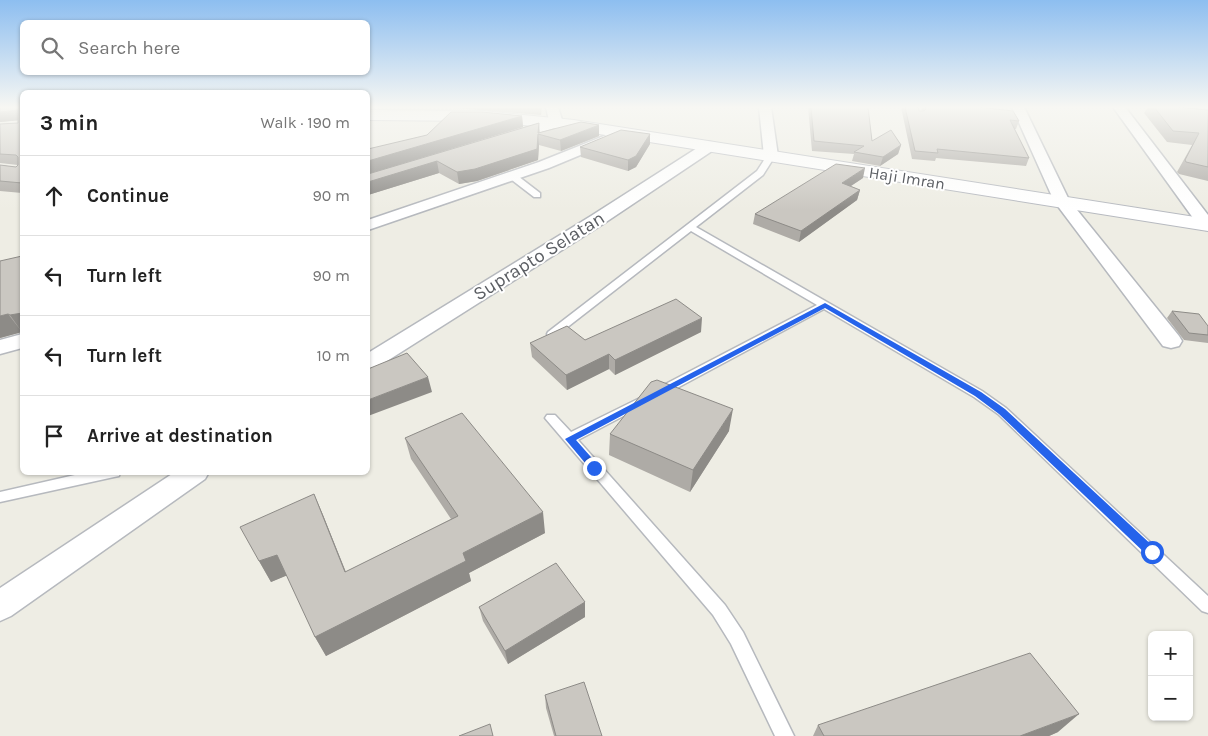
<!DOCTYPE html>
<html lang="en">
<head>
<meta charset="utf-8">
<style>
  body { margin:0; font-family:Karla,sans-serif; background:#f2f2f2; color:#222 }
  .controls { position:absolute; right:15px; bottom:15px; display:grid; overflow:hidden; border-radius:8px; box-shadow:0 1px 4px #0004 }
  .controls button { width:45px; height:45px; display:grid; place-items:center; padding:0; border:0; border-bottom:1px solid #e0e0e0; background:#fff; color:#222; font:25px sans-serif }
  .stop { position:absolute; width:15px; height:15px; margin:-11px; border:4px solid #2563eb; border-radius:50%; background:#fff }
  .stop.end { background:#2563eb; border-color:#fff; box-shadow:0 1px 5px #0008 }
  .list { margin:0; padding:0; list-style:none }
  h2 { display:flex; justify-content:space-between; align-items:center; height:65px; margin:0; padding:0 20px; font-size:21px }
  h2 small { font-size:16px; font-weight:400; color:#767676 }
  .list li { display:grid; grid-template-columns:32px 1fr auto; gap:15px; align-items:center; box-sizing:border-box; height:80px; padding:0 20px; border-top:1px solid #e0e0e0 }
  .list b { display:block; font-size:19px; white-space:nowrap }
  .list em { font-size:16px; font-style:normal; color:#767676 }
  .icon { flex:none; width:28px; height:28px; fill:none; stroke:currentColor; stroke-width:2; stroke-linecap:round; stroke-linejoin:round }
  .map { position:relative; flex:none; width:1208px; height:736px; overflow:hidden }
  .search { position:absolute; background:#fff; box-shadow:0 1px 4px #0004; left:20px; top:20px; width:350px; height:55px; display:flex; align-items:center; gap:12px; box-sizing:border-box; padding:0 18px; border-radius:8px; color:#767676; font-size:19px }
  .panel { position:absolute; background:#fff; box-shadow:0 1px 4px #0004; left:20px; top:90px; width:350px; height:385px; border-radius:8px }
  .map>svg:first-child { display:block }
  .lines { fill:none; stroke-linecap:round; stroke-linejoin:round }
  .lane-casing { stroke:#b6b9be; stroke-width:3 }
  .street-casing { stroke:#b6b9be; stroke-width:3 }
  .secondary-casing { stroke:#b7bac0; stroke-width:2 }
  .lane { fill:#fff; fill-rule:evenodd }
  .street { fill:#fff; fill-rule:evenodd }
  .secondary { fill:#fff; fill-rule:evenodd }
  .wall { fill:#aeaba6 }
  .shaded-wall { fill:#8d8b87 }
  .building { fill:#cac7c1; stroke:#8d8b87 }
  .route { fill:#2563eb }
  .labels { text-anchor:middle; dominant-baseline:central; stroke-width:4; stroke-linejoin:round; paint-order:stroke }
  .far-street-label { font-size:16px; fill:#5c5f64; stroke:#fff }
  .street-label { font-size:19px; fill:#5c5f64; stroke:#fff }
</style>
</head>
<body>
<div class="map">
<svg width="1208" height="736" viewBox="0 0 1208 736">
  <rect width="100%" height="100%" fill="#eeede4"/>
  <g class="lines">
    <defs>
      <path id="lane" d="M 768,154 L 775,156 L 763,175 L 696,227 L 982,391 L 1006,408 L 1208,596 L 1208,613 L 1202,611 L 998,414 L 974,397 L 824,309 L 664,395 L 656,395 L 654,392 L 656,389 L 817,305 L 691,231 L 556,336 L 548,336 L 547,334 L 548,332 L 757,171 Z
        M 508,173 L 514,173 L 540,193 L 540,197 L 534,197 L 508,177 Z
        M 644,396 L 648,397 L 650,400 L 648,403 L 578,440 L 725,605 L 743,632 L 794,736 L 775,736 L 731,644 L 713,615 L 545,418 L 547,415 L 555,415 L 571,432 Z
        M 88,472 L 120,472 L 119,476 L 114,477 L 0,502 L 0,492 Z"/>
      <path id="street" d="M 546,107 L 558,107 L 563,123 L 561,126 L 516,140 L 506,140 L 504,137 L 506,134 L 549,121 Z
        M 759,107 L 771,107 L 778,156 L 776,159 L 766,159 L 764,156 Z
        M 1012,107 L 1024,107 L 1069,200 L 1179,336 L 1182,341 L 1179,346 L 1171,348 L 1163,346 L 1054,201 Z
        M 1113,107 L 1125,107 L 1208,215 L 1208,230 L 1201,229 Z
        M 609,134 L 614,135 L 616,138 L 614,141 L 549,168 L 368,230 L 368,220 L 539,162 Z
        M 710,142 L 715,143 L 717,146 L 715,149 L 603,224 L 376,368 L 368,370 L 368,353 L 591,216 L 705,143 Z
        M 22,334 L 22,348 L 0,354 L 0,340 Z
        M 175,472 L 209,472 L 205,479 L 11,616 L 0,621 L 0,588 Z"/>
      <path id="secondary" d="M 368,110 L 483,111 L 574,120 L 1208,219 L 1208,231 L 574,130 L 483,121 L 368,120 Z"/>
    </defs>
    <use href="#lane" class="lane-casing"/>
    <use href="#street" class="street-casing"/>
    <use href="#secondary" class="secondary-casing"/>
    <use href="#lane" class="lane"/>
    <use href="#street" class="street"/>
    <use href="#secondary" class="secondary"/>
  </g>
  <path class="wall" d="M 22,107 L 22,193 L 0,191 L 0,165 L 16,167 L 18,165 L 0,163 L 0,124 L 18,123 L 18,120 L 0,122 Z
    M 453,107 L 542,107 L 541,115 L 454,108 Z
    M 808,107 L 868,107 L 872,141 L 901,145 L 898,154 L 880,166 L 852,161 L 854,154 L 812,151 Z
    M 901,107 L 918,107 L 919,111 L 922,111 L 921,107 L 978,107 L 1019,121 L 1016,129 L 1014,129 L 1029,158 L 1026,166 L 936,158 L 935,161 L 912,159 Z
    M 1148,107 L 1178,107 L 1208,110 L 1208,181 L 1179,174 L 1177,172 L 1192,145 L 1167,142 L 1144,113 Z
    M 522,116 L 523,127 L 385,169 L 539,123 L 540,133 L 599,136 L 561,151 L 539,145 L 538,160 L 477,181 L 459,184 L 439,173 L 368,195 L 368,149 Z
    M 650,144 L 636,167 L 628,171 L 581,157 L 580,147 Z
    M 863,178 L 851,186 L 860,190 L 857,200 L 799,242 L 753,224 L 755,214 Z
    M 22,256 L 22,333 L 22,332 L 0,338 Z
    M 1172,311 L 1208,335 L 1208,343 L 1184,340 L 1167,318 Z
    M 701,332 L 615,375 L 609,369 L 567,390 L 532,357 L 530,343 L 585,340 Z
    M 729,431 L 690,492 L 609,455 L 610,434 Z
    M 405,438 L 545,533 L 469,573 L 471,581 L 326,656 L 315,637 L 287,575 L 271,582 L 259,561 L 314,494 L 323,515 L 346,572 L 451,519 L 411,459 Z
    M 585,602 L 585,617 L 508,664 L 483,621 L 479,607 Z
    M 545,695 L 602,736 L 554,736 L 546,708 Z
    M 818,725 L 1058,732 L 1049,736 L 813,736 Z"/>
  <path class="shaded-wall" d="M 18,110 L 22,120 L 0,122 L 0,112 Z
    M 368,115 L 369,122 L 368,127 Z
    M 522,116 L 523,127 L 368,174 L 368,161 Z
    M 599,125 L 599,136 L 561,151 L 560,140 Z
    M 538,134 L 539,145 L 538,160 L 477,181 L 459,184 L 457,172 Z
    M 650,134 L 650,144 L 636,167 L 628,171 L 628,160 Z
    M 901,145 L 898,154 L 880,166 L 883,157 Z
    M 437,161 L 439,173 L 368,195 L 368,182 Z
    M 865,168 L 863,178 L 840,193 L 842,183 Z
    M 860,190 L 857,200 L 799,242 L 801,231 Z
    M 22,313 L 22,332 L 10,315 Z
    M 8,314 L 22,332 L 0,338 L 0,316 Z
    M 702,318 L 701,332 L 615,375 L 615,360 Z
    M 609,354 L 609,369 L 567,390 L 566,375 Z
    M 428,377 L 432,392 L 368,416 L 368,400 Z
    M 733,409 L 729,431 L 690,492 L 693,470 Z
    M 314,494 L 323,515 L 354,593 L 345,572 Z
    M 543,512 L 545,533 L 469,573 L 471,581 L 326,656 L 315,637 L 463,553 Z
    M 277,555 L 288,575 L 271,582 L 259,561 Z
    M 585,602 L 585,617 L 508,664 L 505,651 Z
    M 1079,714 L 1058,732 L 1049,736 L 1020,736 Z"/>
  <path class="building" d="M 0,107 L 22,107 L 22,183 L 0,181 L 0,165 L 16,167 L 18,165 L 18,157 L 16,155 L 0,154 L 0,124 L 18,123 L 18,110 L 0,112 Z
    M 811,107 L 868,107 L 872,141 L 891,130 L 901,145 L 883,157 L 854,152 L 864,146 L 814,141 Z
    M 905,107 L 918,107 L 919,111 L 924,111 L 926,109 L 925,107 L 978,107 L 1013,111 L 1019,121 L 1010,120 L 1029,158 L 937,149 L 938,153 L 915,151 Z
    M 1154,107 L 1178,107 L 1208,110 L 1208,167 L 1186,162 L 1185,160 L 1199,133 L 1173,131 Z
    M 451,112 L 482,112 L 522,116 L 368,161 L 368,149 L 427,135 Z
    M 581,122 L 599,125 L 560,140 L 538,134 L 537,149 L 475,169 L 457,172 L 437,161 L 368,182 L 368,174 L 539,123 L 538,133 Z
    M 621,130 L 650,134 L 636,156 L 628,160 L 580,147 Z
    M 836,164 L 865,168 L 842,183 L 860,190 L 801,231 L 755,214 Z
    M 22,256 L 22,313 L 10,315 L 8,314 L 0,316 L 0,261 Z
    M 676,299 L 702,318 L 615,360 L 609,354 L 566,375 L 530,343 L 567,326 L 585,340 Z
    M 1172,311 L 1199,314 L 1208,326 L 1208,335 L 1189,333 Z
    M 407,353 L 428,377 L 368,400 L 368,369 Z
    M 657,380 L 733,409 L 693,470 L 610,434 L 651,382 Z
    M 462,413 L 543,512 L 463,553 L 466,561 L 315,637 L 277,555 L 259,561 L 240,527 L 314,494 L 345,572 L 458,516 L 405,438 Z
    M 556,563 L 585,602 L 505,651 L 479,607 Z
    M 1030,653 L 1079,714 L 1020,736 L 824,736 L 818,725 Z
    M 584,682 L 602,736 L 556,736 L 545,695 Z
    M 490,724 L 493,736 L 459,736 Z"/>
  <linearGradient id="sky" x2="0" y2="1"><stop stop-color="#8dbef0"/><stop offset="0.51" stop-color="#f7f7f3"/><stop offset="1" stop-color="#f7f7f3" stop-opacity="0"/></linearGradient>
  <rect width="1208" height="210" fill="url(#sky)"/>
  <path class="route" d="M 825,303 L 981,392 L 1005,409 L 1156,549 L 1157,552 L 1156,556 L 1148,556 L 999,414 L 975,396 L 825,308 L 576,440 L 598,465 L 598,470 L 591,470 L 565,439 Z"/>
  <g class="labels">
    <g class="far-street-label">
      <text transform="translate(907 178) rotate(9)">Haji Imran</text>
    </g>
    <g class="street-label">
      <text transform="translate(539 256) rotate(-32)">Suprapto Selatan</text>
    </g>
  </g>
</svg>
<div class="controls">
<button>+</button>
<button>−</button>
</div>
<div class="stop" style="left:1152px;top:552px"></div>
<div class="stop end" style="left:594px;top:468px"></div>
<div class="search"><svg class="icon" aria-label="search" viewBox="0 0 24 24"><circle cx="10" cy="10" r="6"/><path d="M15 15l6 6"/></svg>Search here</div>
<section class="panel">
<h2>3 min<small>Walk · 190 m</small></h2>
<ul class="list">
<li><svg class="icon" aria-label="ahead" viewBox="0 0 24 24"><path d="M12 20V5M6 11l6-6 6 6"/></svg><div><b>Continue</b></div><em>90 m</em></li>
<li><svg class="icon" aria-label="left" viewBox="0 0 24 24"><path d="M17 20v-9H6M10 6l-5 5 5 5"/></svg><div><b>Turn left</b></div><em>90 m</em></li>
<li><svg class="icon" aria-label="left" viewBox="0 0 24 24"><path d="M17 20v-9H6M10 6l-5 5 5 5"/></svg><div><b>Turn left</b></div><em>10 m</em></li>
<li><svg class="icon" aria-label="arrive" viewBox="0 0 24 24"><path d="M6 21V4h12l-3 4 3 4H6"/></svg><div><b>Arrive at destination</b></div></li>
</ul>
</section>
</div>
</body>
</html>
